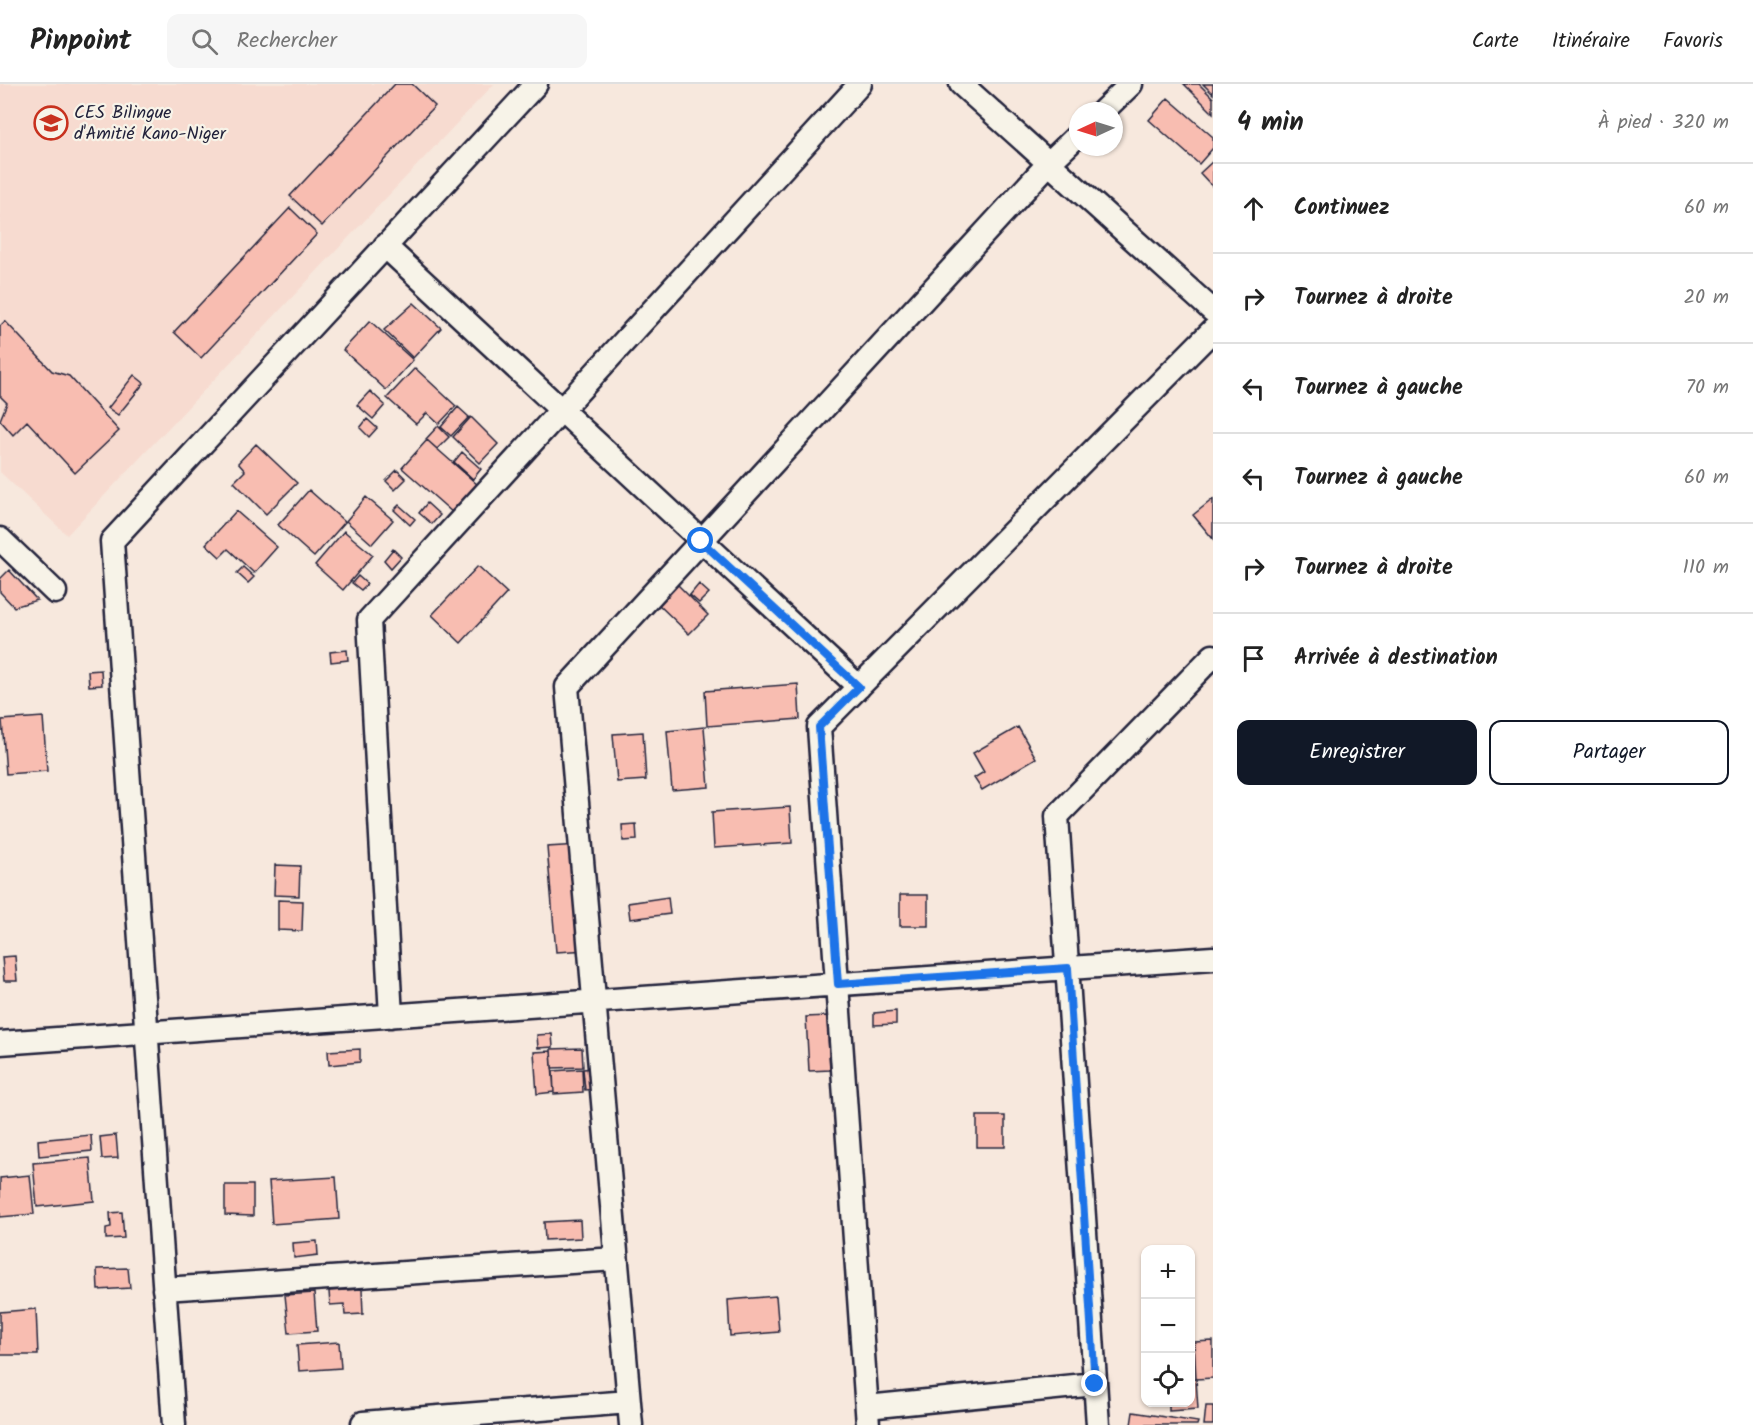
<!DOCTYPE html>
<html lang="fr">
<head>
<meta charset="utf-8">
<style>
  body { margin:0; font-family:Kalam,sans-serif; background:#f6f6f6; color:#222 }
  .controls { position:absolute; right:18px; bottom:18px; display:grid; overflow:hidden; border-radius:12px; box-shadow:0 2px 4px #0004 }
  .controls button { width:54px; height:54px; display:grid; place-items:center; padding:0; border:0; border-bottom:2px solid #e0e0e0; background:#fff; color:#222; font:30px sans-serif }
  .compass { position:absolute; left:1069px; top:18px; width:54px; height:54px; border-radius:50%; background:#fff; box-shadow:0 2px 4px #0004; rotate:266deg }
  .stop { position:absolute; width:18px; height:18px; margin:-14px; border:4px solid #1a73e8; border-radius:50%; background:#fff }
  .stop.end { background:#1a73e8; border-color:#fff; box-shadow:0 2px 6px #0008 }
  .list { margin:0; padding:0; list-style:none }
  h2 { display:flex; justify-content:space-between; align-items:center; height:78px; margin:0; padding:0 24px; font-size:26px }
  h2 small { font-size:20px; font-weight:400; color:#767676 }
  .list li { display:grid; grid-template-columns:39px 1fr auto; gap:18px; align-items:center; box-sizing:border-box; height:90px; padding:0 24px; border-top:2px solid #e0e0e0 }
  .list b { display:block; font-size:22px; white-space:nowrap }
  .list em { font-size:20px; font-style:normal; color:#767676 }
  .actions { display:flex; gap:12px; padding:18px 24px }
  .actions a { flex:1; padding:14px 0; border:2px solid #111827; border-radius:12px; text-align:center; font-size:21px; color:#111827 }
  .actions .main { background:#111827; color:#fff }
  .icon { flex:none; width:33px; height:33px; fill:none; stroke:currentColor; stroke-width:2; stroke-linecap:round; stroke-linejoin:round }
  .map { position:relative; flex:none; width:1213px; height:1341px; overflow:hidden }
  header { display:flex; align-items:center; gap:36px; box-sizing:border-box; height:84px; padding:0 30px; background:#fff; border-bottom:2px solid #e0e0e0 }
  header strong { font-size:28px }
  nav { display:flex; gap:33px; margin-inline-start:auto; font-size:21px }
  .search { width:420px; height:54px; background:#f6f6f6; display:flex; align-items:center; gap:15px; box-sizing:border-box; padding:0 21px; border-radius:12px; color:#767676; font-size:22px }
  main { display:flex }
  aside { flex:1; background:#fff }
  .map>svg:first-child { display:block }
  .built { fill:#f7dbd0 }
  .building { fill:#f8bdb1; stroke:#22223b; stroke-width:1.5 }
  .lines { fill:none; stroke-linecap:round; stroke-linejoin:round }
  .minor-casing { stroke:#22223b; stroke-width:27 }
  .minor { stroke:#f7f3e8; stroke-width:22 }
  .route { stroke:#1a73e8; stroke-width:8 }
  .labels { text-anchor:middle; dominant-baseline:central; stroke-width:4.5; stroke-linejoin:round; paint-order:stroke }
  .poi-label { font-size:18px; fill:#22223b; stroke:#f7f3e8; text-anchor:start }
</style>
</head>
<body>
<header>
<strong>Pinpoint</strong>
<div class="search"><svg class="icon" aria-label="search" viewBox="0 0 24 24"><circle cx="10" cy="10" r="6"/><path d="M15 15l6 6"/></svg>Rechercher</div>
<nav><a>Carte</a><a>Itinéraire</a><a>Favoris</a></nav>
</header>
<main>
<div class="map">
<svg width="1213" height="1341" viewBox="0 0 1213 1341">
  <rect width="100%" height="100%" fill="#f7e8dd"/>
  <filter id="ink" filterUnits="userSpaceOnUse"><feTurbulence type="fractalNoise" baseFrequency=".0167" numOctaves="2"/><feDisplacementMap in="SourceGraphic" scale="12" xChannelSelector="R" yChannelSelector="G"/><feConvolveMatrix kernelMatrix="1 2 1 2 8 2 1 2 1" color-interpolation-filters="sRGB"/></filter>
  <g filter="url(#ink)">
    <path class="built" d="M 0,0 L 494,0 L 67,451 L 0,388 Z"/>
    <path class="building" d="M 395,0 L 412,0 L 435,22 L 322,142 L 290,112 Z
      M 1184,0 L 1199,0 L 1213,14 L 1213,29 Z
      M 1203,0 L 1213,0 L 1213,10 Z
      M 1168,14 L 1213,53 L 1213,64 L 1199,80 L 1149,36 Z
      M 1213,77 L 1213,103 L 1200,89 Z
      M 290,124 L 317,150 L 201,274 L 174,248 Z
      M 414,219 L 441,244 L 413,274 L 384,246 Z
      M 5,237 L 52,287 L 69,292 L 119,347 L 75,389 L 27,337 L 13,351 L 0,336 L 7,319 L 0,312 L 0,242 Z
      M 370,237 L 413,276 L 386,306 L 343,266 Z
      M 415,284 L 456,322 L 439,340 L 427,329 L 416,340 L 387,314 Z
      M 134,291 L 144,299 L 118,331 L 108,324 Z
      M 370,307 L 385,321 L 373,335 L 357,321 Z
      M 458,323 L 469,333 L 451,352 L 441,343 Z
      M 471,333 L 498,360 L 480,379 L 453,353 Z
      M 367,335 L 377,344 L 369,353 L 360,344 Z
      M 438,342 L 449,353 L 437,365 L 426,355 Z
      M 427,356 L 478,401 L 453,429 L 402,384 Z
      M 256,360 L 297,399 L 266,430 L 234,398 L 245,387 L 238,379 Z
      M 462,368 L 481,385 L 473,395 L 454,378 Z
      M 397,386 L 406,395 L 395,406 L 386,397 Z
      M 309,406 L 345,438 L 314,473 L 278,441 Z
      M 366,413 L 393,436 L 372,460 L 346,437 Z
      M 1213,415 L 1213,455 L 1193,431 Z
      M 427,419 L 440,431 L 432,440 L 419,429 Z
      M 399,421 L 415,435 L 410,441 L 394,426 Z
      M 236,427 L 277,463 L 254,489 L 228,465 L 220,473 L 206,460 Z
      M 344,447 L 373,471 L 343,506 L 315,481 Z
      M 393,465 L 401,473 L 391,484 L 384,476 Z
      M 478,482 L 507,509 L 461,559 L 432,531 Z
      M 243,483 L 254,493 L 248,499 L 237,489 Z
      M 9,486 L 37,516 L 14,523 L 0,508 L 0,495 Z
      M 358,492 L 367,500 L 361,506 L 352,499 Z
      M 677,500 L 708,531 L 689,550 L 658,520 Z
      M 699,500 L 709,509 L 699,519 L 690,511 Z
      M 347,566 L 348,576 L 331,578 L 330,568 Z
      M 101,586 L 102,601 L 89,602 L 88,587 Z
      M 798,600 L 800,635 L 707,642 L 705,607 Z
      M 43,633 L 47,687 L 6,690 L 2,636 Z
      M 704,643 L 709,703 L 672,706 L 667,647 Z
      M 1018,643 L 1036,674 L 982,706 L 974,694 L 984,688 L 973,669 Z
      M 643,648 L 646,696 L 617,698 L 613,650 Z
      M 790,723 L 792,759 L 714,764 L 712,728 Z
      M 636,740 L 637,756 L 623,757 L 622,741 Z
      M 579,761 L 588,866 L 556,868 L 547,763 Z
      M 275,781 L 300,782 L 299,812 L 274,811 Z
      M 900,811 L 928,811 L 928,842 L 900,842 Z
      M 668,813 L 670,830 L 630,835 L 628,819 Z
      M 278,816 L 303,817 L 302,847 L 278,846 Z
      M 15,872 L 17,897 L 4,897 L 2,873 Z
      M 896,927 L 896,940 L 874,941 L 874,929 Z
      M 827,932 L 830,986 L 809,987 L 806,933 Z
      M 552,950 L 553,963 L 538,964 L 537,951 Z
      M 582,964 L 583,983 L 552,984 L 551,965 Z
      M 360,965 L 360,978 L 329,981 L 328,967 Z
      M 551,967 L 554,1008 L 537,1010 L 534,968 Z
      M 596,984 L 598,1005 L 585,1006 L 583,985 Z
      M 582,985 L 583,1008 L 554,1010 L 553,987 Z
      M 977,1032 L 1005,1032 L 1005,1063 L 977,1063 Z
      M 91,1051 L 92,1067 L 39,1072 L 38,1056 Z
      M 116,1051 L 118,1074 L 102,1075 L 100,1053 Z
      M 90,1074 L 94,1117 L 37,1123 L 33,1079 Z
      M 30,1091 L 34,1130 L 0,1133 L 0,1094 Z
      M 336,1093 L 339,1135 L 272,1140 L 269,1097 Z
      M 225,1101 L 253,1101 L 253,1132 L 225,1131 Z
      M 122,1128 L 124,1154 L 106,1155 L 106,1144 L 111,1143 L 110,1129 Z
      M 580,1136 L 581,1154 L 545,1156 L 544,1138 Z
      M 317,1157 L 318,1171 L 294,1174 L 293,1159 Z
      M 128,1184 L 130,1204 L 98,1206 L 97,1185 Z
      M 362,1205 L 363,1230 L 345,1231 L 344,1220 L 330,1221 L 329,1207 Z
      M 314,1209 L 317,1247 L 289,1249 L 285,1211 Z
      M 776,1212 L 779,1248 L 730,1252 L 728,1216 Z
      M 36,1225 L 38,1271 L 0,1271 L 0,1228 Z
      M 1213,1257 L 1213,1294 L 1196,1295 L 1194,1258 Z
      M 339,1258 L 341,1284 L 299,1287 L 297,1261 Z
      M 1190,1295 L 1196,1295 L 1198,1325 L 1169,1327 L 1169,1318 L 1190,1318 Z
      M 1206,1322 L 1213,1322 L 1213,1341 L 1204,1341 Z
      M 1133,1328 L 1198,1338 L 1197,1341 L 1131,1341 Z"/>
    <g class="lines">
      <defs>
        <path id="minor" d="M 961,0 L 1213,227
          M 1103,27 L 1131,0
          M 385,162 L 859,603
          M 0,455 L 55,508
          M 391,932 L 369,536 L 860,0
          M 0,959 L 1213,874
          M 164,1205 L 616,1175
          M 867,1323 L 1095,1300
          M 363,1339 L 629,1318
          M 174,1341 L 112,457 L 536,0
          M 631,1341 L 567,603 L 1049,79 L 1078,51
          M 868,1341 L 819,643 L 1213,246
          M 1098,1341 L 1057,732 L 1213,572"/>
      </defs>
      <use href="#minor" class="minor-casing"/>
      <use href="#minor" class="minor"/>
    </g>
  </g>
  <g class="lines" filter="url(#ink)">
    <path class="route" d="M 701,457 L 859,603 L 819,643 L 838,900 L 1068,884 L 1095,1300"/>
  </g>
  <defs>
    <symbol id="school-ring" viewBox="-11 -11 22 22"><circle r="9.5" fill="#f7f3e8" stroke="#c8321e" stroke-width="1.5"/><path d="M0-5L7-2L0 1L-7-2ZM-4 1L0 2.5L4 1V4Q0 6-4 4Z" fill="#c8321e"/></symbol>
  </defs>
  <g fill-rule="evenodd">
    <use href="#school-ring" x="32" y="20" width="38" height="38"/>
  </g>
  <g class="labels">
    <g class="poi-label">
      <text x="74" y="29">CES Bilingue<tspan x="74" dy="21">d'Amitié Kano-Niger</tspan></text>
    </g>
  </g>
</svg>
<div class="controls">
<button>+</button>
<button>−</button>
<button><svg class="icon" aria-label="locate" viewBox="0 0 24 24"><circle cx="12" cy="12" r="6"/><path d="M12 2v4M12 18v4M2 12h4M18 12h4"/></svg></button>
</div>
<svg class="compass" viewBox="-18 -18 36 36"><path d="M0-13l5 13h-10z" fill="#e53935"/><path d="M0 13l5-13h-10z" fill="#767676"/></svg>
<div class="stop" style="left:701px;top:457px"></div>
<div class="stop end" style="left:1095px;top:1300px"></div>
</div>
<aside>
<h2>4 min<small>À pied · 320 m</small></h2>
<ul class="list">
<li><svg class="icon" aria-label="ahead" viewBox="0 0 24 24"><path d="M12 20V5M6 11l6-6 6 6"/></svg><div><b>Continuez</b></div><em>60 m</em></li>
<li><svg class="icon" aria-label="right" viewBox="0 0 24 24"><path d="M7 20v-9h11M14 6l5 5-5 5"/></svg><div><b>Tournez à droite</b></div><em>20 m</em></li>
<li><svg class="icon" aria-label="left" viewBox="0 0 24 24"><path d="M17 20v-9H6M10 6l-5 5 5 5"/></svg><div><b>Tournez à gauche</b></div><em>70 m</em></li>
<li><svg class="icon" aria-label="left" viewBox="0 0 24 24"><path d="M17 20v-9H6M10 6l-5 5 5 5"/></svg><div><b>Tournez à gauche</b></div><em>60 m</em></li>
<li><svg class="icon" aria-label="right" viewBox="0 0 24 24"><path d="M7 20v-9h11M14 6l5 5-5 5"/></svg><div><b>Tournez à droite</b></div><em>110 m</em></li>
<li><svg class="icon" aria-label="arrive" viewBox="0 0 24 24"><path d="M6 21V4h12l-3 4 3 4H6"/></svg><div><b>Arrivée à destination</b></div></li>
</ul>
<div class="actions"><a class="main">Enregistrer</a><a>Partager</a></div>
</aside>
</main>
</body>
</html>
